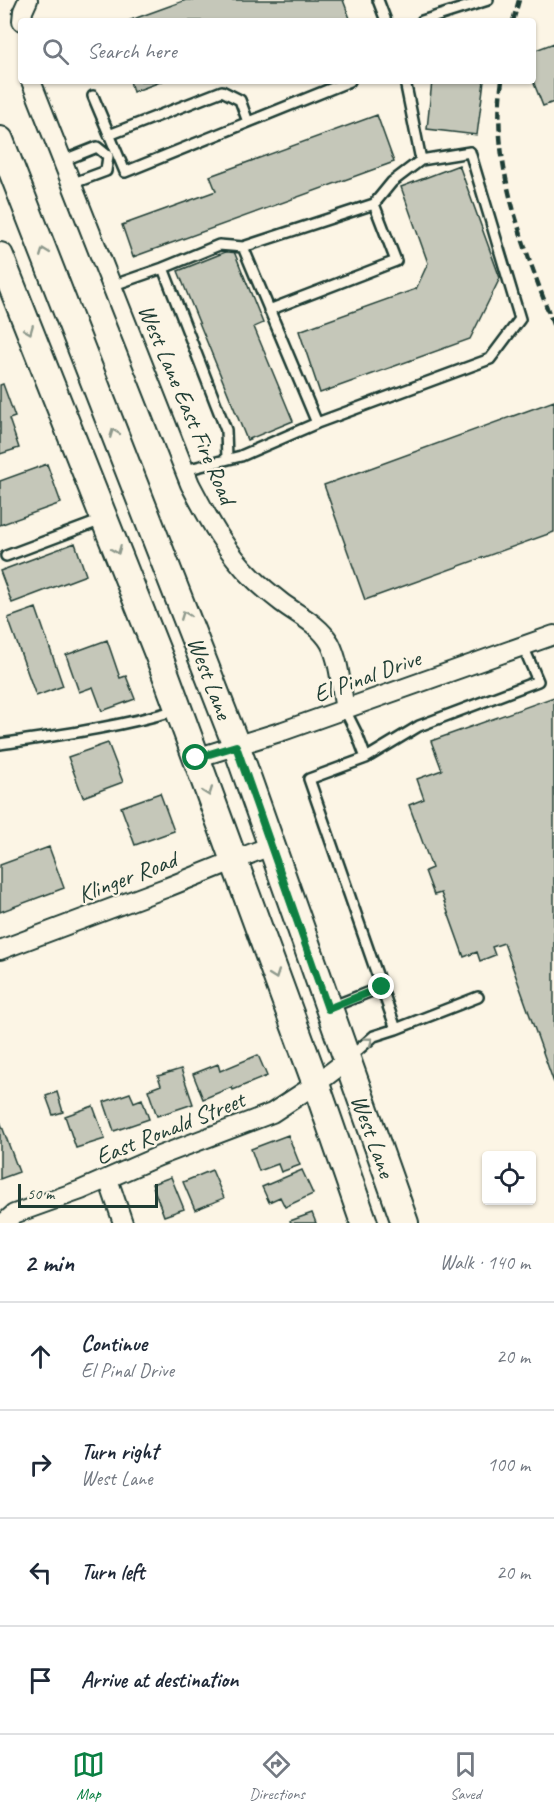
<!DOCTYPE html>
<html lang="en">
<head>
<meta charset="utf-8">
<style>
  body { margin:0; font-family:Caveat,sans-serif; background:#f2f2f3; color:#1f2937 }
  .controls { position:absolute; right:18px; bottom:18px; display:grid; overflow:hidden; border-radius:6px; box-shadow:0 2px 4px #0004 }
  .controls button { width:54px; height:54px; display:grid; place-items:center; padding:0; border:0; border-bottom:2px solid #e0e1e3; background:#fff; color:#1f2937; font:30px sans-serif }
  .scale { position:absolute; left:18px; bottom:15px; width:140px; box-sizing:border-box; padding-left:6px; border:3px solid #1f3d34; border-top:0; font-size:16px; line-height:21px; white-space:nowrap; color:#1f3d34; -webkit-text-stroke:4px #fcf5e5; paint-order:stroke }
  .stop { position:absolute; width:18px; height:18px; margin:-14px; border:4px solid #0b8043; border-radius:50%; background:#fff }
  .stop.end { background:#0b8043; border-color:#fff; box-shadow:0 2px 6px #0008 }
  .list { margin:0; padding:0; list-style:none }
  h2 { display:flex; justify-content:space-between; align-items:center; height:78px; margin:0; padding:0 24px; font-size:26px }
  h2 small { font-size:20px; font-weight:400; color:#747a83 }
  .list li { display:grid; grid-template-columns:39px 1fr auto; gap:18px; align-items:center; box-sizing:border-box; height:108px; padding:0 24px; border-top:2px solid #e0e1e3 }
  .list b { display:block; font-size:22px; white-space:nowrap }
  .list p { margin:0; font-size:20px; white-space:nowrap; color:#747a83 }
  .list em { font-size:20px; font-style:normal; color:#747a83 }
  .icon { flex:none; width:33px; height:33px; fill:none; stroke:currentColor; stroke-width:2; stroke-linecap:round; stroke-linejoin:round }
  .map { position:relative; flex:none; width:554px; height:1223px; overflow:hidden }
  .search { position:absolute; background:#fff; box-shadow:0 2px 4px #0004; left:18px; right:18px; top:18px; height:66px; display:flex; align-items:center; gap:15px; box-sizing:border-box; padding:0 21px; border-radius:6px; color:#747a83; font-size:22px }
  .sheet { height:510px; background:#fff }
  nav { display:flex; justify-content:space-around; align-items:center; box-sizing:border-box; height:84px; border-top:2px solid #e0e1e3; background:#fff; font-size:16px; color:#747a83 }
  nav a { display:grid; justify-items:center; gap:3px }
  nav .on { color:#0b8043 }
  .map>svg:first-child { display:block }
  .building { fill:#c5c7b9; stroke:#1f3d34; stroke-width:1.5 }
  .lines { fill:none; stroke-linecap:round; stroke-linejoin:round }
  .lane-casing { stroke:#1f3d34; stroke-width:14 }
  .street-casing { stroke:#1f3d34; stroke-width:22 }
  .secondary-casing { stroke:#1f3d34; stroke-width:30 }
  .lane { stroke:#fcf5e5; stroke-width:9 }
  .street { stroke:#fcf5e5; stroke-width:18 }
  .secondary { stroke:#fcf5e5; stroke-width:26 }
  .rail { stroke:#1f3d34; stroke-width:4.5; stroke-dasharray:9 4.5; stroke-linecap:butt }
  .oneway { stroke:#8e998c }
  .route { stroke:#0b8043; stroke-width:8 }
  .labels { text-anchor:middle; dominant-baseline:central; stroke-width:4.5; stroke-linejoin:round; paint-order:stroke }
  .street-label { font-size:24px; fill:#1f3d34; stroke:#fcf5e5 }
</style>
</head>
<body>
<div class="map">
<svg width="554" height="1223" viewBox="0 0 554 1223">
  <rect width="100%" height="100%" fill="#fcf5e5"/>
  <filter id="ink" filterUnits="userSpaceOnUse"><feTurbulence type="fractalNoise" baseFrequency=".0167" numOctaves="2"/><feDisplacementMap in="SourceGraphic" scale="12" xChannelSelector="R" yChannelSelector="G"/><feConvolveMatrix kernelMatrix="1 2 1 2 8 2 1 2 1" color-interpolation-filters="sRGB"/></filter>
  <g filter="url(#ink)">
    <path class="building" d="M 186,0 L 343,0 L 351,21 L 128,21 Z
      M 554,43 L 554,102 L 543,106 L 533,81 L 533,51 Z
      M 130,81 L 163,81 L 133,92 Z
      M 432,81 L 484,81 L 477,135 L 427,129 Z
      M 377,115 L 394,162 L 133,257 L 122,225 L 216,191 L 210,176 Z
      M 459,165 L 500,278 L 470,339 L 320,393 L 299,331 L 416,289 L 428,263 L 401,187 Z
      M 233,249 L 263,323 L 254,327 L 293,421 L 247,440 L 178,271 Z
      M 3,384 L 15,417 L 9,419 L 19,448 L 0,454 L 0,385 Z
      M 554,401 L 554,532 L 365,600 L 324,485 Z
      M 47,464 L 61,503 L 0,525 L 0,481 Z
      M 75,543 L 86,575 L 12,603 L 0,571 Z
      M 36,608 L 63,686 L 36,696 L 8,618 Z
      M 107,640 L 120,678 L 126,676 L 135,699 L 102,711 L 93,687 L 79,692 L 66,655 Z
      M 554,697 L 554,1083 L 504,943 L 492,947 L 495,955 L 480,961 L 477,952 L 464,957 L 441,893 L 434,895 L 425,871 L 432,868 L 409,805 L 424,799 L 417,779 L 442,770 L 431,741 Z
      M 108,743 L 123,782 L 83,797 L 68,757 Z
      M 160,793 L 174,831 L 135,845 L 121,807 Z
      M 49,847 L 64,888 L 0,912 L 0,865 Z
      M 258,1055 L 267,1076 L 233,1090 L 232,1087 L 203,1099 L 193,1074 L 218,1064 L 220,1071 Z
      M 181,1069 L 193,1104 L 157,1116 L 148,1090 L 161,1085 L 158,1076 Z
      M 57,1092 L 63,1112 L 53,1115 L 46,1096 Z
      M 130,1093 L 134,1102 L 142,1099 L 149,1119 L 114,1131 L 104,1102 Z
      M 93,1106 L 105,1139 L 76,1148 L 65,1116 Z
      M 0,1121 L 19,1172 L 0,1179 Z
      M 288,1135 L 300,1165 L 281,1172 L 278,1164 L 259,1171 L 251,1149 Z
      M 212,1170 L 224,1198 L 195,1210 L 183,1182 Z
      M 302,1170 L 313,1194 L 285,1207 L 280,1197 L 269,1202 L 262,1187 Z
      M 171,1177 L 184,1209 L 164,1216 L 152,1184 Z
      M 312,1213 L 316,1223 L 291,1223 L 290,1221 Z"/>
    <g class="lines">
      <defs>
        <path id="lane" d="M 378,0 L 386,21
          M 422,21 L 488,0
          M 93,96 L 125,172 L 350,81
          M 109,135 L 222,91 L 240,100 L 248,122
          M 62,161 L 97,147 L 108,156 L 106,171 L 71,184
          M 243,247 L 317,423
          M 163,268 L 219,245 L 243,247 L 374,204 L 392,182 L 421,160
          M 111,286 L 163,268 L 226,430 L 227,459
          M 269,310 L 396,261 L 374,204
          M 185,470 L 241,456 L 317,423 L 490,359 L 520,319 L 470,152 L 421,160 L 405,81
          M 6,556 L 102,520
          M 345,710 L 357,734 L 366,758 L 309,779 L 396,1029 L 478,997
          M 0,744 C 60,735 119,727 177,710
          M 366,758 L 419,726 L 538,681 L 523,646
          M 331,1007 L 382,987
          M 350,1057 L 374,1036 L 396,1029"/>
        <path id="street" d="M 22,21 L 23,11 L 28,0
          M 31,81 L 190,484 C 208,518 225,551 253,578 C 262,587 272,595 281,602 C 298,615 319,624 330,643 C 340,662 341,689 345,710
          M 196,758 L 283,731 L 554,635
          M 0,950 L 168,887 L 270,846
          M 108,1179 L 123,1223
          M 4,1223 L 14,1214 L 81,1190 L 159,1156 L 272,1113 L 316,1084 L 346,1061"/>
        <path id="secondary" d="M 0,140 L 236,745 L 405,1223
          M 0,256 L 160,659 L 316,1084 L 364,1223"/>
      </defs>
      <use href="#lane" class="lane-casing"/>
      <use href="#street" class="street-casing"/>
      <use href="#secondary" class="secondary-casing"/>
      <use href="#lane" class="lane"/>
      <use href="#street" class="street"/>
      <use href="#secondary" class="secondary"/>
      <path class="rail" d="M 513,21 L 519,0
        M 502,81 C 489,165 526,250 554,327"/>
    </g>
    <defs><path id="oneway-chevron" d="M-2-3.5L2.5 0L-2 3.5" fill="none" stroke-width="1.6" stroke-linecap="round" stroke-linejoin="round" transform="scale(1.5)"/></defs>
    <g class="oneway">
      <use href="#oneway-chevron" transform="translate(44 252) rotate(-111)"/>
      <use href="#oneway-chevron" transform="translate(29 330) rotate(68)"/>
      <use href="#oneway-chevron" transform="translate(114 433) rotate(-111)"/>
      <use href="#oneway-chevron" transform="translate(117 550) rotate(68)"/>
      <use href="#oneway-chevron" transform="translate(185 615) rotate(-111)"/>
      <use href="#oneway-chevron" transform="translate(208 792) rotate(70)"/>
      <use href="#oneway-chevron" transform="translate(275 975) rotate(70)"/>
      <use href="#oneway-chevron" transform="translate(369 1041) rotate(-37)"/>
    </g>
  </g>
  <g class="lines" filter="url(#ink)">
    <path class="route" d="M 196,758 L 236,746 L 328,1009 L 382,987"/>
  </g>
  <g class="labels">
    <g class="street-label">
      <text transform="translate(187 404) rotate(67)">West Lane East Fire Road</text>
      <text transform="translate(367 676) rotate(-20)">El Pinal Drive</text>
      <text transform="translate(210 678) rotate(69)">West Lane</text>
      <text transform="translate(127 877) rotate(-21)">Klinger Road</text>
      <text transform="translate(170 1128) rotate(-22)">East Ronald Street</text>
      <text transform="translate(373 1136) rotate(70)">West Lane</text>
    </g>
  </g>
</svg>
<div class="controls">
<button><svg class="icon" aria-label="locate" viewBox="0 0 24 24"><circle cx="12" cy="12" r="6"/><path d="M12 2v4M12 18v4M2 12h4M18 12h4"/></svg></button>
</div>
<div class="scale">50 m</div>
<div class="stop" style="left:196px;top:758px"></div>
<div class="stop end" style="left:382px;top:987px"></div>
<div class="search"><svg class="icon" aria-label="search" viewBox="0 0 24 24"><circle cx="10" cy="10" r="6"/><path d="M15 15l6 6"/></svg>Search here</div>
</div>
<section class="sheet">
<h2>2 min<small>Walk · 140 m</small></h2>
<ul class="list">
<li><svg class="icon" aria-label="ahead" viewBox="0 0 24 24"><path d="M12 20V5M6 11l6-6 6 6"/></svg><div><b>Continue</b><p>El Pinal Drive</p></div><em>20 m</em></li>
<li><svg class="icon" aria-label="right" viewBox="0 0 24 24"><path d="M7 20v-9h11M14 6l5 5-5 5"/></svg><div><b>Turn right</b><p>West Lane</p></div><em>100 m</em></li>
<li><svg class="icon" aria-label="left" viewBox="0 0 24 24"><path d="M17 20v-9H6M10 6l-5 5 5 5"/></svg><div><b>Turn left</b></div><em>20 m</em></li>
<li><svg class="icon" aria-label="arrive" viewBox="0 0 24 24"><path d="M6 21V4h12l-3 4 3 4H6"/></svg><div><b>Arrive at destination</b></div></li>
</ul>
</section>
<nav>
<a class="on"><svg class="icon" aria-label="map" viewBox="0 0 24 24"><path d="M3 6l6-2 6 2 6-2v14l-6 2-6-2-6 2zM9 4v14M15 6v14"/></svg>Map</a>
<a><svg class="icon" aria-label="directions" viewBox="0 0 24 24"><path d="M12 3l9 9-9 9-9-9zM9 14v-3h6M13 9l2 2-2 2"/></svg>Directions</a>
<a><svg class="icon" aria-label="saved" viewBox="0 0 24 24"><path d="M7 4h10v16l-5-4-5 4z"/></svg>Saved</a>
</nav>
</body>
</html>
